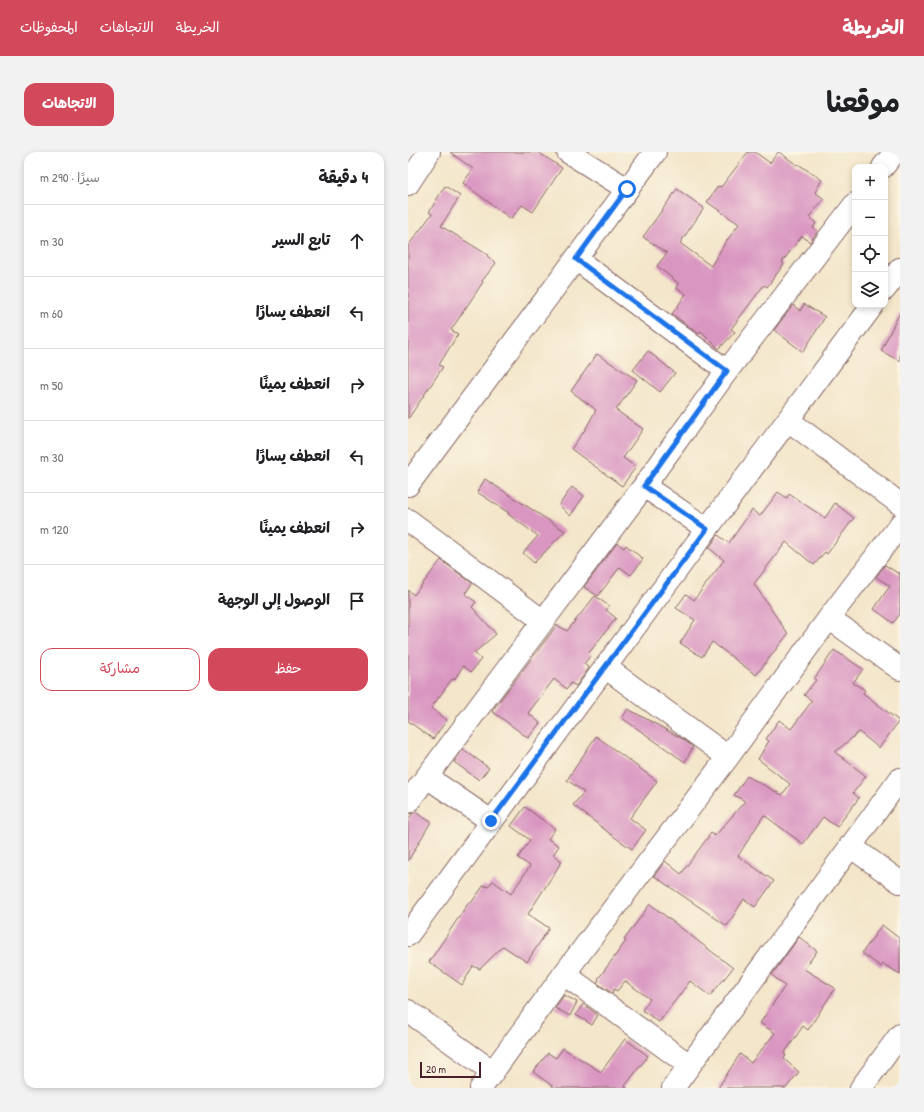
<!DOCTYPE html>
<html lang="ar">
<head>
<meta charset="utf-8">
<style>
  body { margin:0; font-family:"Patrick Hand","Playpen Sans Arabic",sans-serif; background:#f2f2f2; color:#202124; direction:rtl }
  .controls { position:absolute; right:12px; top:12px; display:grid; overflow:hidden; border-radius:8px; box-shadow:0 2px 6px #0003 }
  .controls button { width:36px; height:36px; display:grid; place-items:center; padding:0; border:0; border-bottom:1px solid #e0e0e0; background:#fff; color:#202124; font:20px sans-serif }
  .scale { position:absolute; left:12px; bottom:10px; width:61px; box-sizing:border-box; padding-left:4px; border:2px solid #4a1f2b; border-top:0; font-size:11px; line-height:14px; white-space:nowrap; color:#4a1f2b; -webkit-text-stroke:3px #fcf5e5; paint-order:stroke }
  .stop { position:absolute; width:12px; height:12px; margin:-9px; border:3px solid #1a73e8; border-radius:50%; background:#fff }
  .stop.end { background:#1a73e8; border-color:#fff; box-shadow:0 1px 4px #0008 }
  .list { margin:0; padding:0; list-style:none }
  h2 { display:flex; justify-content:space-between; align-items:center; height:52px; margin:0; padding:0 16px; font-size:17px }
  h2 small { font-size:13px; font-weight:400; color:#757577 }
  .list li { display:grid; grid-template-columns:26px 1fr auto; gap:12px; align-items:center; box-sizing:border-box; height:72px; padding:0 16px; border-top:1px solid #e0e0e0 }
  .list b { display:block; font-size:15px; white-space:nowrap }
  .list em { font-size:13px; font-style:normal; color:#757577 }
  .actions { display:flex; gap:8px; padding:12px 16px }
  .actions a { flex:1; padding:9px 0; border:1px solid #d1495b; border-radius:12px; text-align:center; font-size:14px; color:#d1495b }
  .actions .main { background:#d1495b; color:#fff }
  .icon { flex:none; width:22px; height:22px; fill:none; stroke:currentColor; stroke-width:2; stroke-linecap:round; stroke-linejoin:round }
  .map { position:relative; flex:none; width:492px; height:936px; overflow:hidden; direction:ltr; border-radius:12px }
  header { display:flex; align-items:center; gap:24px; box-sizing:border-box; height:56px; padding:0 20px; background:#d1495b; color:#fff }
  header strong { font-size:19px }
  nav { display:flex; gap:22px; margin-inline-start:auto; font-size:14px }
  .intro { display:flex; align-items:center; justify-content:space-between; box-sizing:border-box; height:96px; padding:0 24px }
  h1 { margin:0; font-size:28px }
  .button { padding:10px 18px; border-radius:12px; background:#d1495b; color:#fff; font-size:14px; font-weight:700 }
  main { display:flex; gap:24px; padding:0 24px }
  aside { flex:1; background:#fff; border-radius:12px; box-shadow:0 2px 6px #0003 }
  .map>svg:first-child { display:block }
  .building { fill:#d996c1 }
  .lines { fill:none; stroke-linecap:round; stroke-linejoin:round }
  .minor-casing { stroke:#856563; stroke-width:24 }
  .minor { stroke:#fff; stroke-width:22 }
  .route { stroke:#1a73e8; stroke-width:5 }
</style>
</head>
<body>
<header>
<strong>الخريطة</strong>
<nav><a>الخريطة</a><a>الاتجاهات</a><a>المحفوظات</a></nav>
</header>
<div class="intro"><h1>موقعنا</h1><a class="button">الاتجاهات</a></div>
<main>
<div class="map">
<svg width="492" height="936" viewBox="0 0 492 936">
  <rect width="100%" height="100%" fill="#fcf5e5"/>
  <filter id="ink" filterUnits="userSpaceOnUse"><feTurbulence type="fractalNoise" baseFrequency=".025" numOctaves="2"/><feDisplacementMap in="SourceGraphic" scale="8" xChannelSelector="R" yChannelSelector="G"/><feConvolveMatrix kernelMatrix="1 2 1 2 8 2 1 2 1" color-interpolation-filters="sRGB"/></filter>
  <filter id="wash" filterUnits="userSpaceOnUse"><feTurbulence type="fractalNoise" baseFrequency=".012" numOctaves="4" result="noise"/><feDisplacementMap in="SourceGraphic" scale="16" xChannelSelector="R" yChannelSelector="G"/><feGaussianBlur stdDeviation="0.9" result="paint"/><feColorMatrix in="noise" values="0 0 0 0 0 0 0 0 0 0 0 0 0 0 0 0 0 1.4 0 .05"/><feComposite in="paint" operator="in"/></filter>
  <g filter="url(#wash)">
    <rect width="100%" height="100%" fill="#f3e6ca"/>
    <g id="blocks">
      <path class="building" d="M 42,0 L 130,0 L 154,16 L 125,60 L 114,53 L 103,67 L 55,31 L 65,17 Z
        M 340,0 L 347,0 L 362,11 L 370,0 L 371,0 L 389,13 L 390,12 L 414,28 L 407,40 L 416,47 L 401,65 L 408,71 L 405,76 L 410,79 L 402,90 L 394,84 L 374,110 L 376,112 L 359,135 L 356,133 L 323,177 L 327,180 L 311,197 L 293,179 L 291,182 L 264,162 L 278,142 L 268,136 L 270,131 L 249,114 L 259,101 L 235,85 L 269,37 L 296,56 L 272,91 L 303,114 L 317,91 L 331,72 L 299,50 L 310,34 L 313,35 Z
        M 37,34 L 52,44 L 33,74 L 80,103 L 79,104 L 88,111 L 74,129 L 75,130 L 43,178 L 50,182 L 31,213 L 35,215 L 0,267 L 0,94 L 24,62 L 21,60 Z
        M 396,152 L 417,165 L 395,200 L 366,178 L 385,153 L 392,159 Z
        M 492,160 L 492,209 L 473,199 Z
        M 240,199 L 267,221 L 252,240 L 225,218 Z
        M 189,202 L 229,228 L 208,258 L 235,277 L 215,306 L 228,315 L 214,334 L 163,297 L 177,278 L 188,258 L 163,239 Z
        M 77,327 L 157,379 L 126,411 L 115,401 L 130,384 L 100,362 L 101,361 L 69,340 Z
        M 164,335 L 176,344 L 162,364 L 151,353 Z
        M 370,340 L 379,346 L 381,342 L 417,366 L 427,351 L 446,366 L 419,402 L 417,400 L 406,413 L 378,390 L 346,432 L 380,482 L 348,523 L 304,490 L 294,505 L 272,491 L 287,468 L 268,456 L 278,442 L 286,448 L 316,408 L 301,396 L 310,383 L 321,391 L 344,358 L 352,364 Z
        M 209,391 L 216,396 L 218,393 L 235,407 L 223,423 L 212,415 L 190,444 L 176,435 Z
        M 33,408 L 64,431 L 57,442 L 68,450 L 64,455 L 88,482 L 66,501 L 73,507 L 63,520 L 55,514 L 46,528 L 44,527 L 23,556 L 39,568 L 25,587 L 0,569 L 0,438 L 6,443 Z
        M 477,413 L 491,422 L 492,420 L 492,462 L 485,471 L 466,457 L 482,434 L 468,425 Z
        M 187,444 L 201,454 L 198,458 L 208,466 L 181,501 L 183,503 L 176,512 L 181,516 L 168,534 L 163,531 L 159,537 L 146,527 L 120,561 L 132,571 L 120,586 L 84,559 L 149,473 L 159,479 Z
        M 426,498 L 455,517 L 445,531 L 457,538 L 455,541 L 491,569 L 471,596 L 451,580 L 427,600 L 458,624 L 445,641 L 451,646 L 429,675 L 415,665 L 395,692 L 356,663 L 330,704 L 366,729 L 347,755 L 336,747 L 319,774 L 246,724 L 257,709 L 273,722 L 303,681 L 307,684 L 337,649 L 326,643 L 339,624 L 374,643 L 382,632 L 350,607 L 361,589 L 358,587 L 371,568 L 383,577 L 404,549 L 396,543 L 408,528 L 406,527 Z
        M 220,557 L 275,587 L 285,595 L 277,610 L 214,566 Z
        M 188,584 L 249,629 L 222,666 L 238,678 L 224,697 L 205,684 L 165,653 L 176,640 L 159,628 Z
        M 55,597 L 81,616 L 71,628 L 46,610 Z
        M 117,655 L 147,677 L 140,687 L 151,694 L 145,703 L 154,709 L 120,762 L 141,776 L 119,810 L 95,794 L 72,817 L 65,814 L 54,833 L 21,810 L 61,750 L 63,751 L 76,733 L 79,735 L 85,729 L 103,742 L 122,714 L 110,706 L 122,688 L 103,674 Z
        M 7,660 L 23,670 L 0,709 L 0,668 L 4,662 Z
        M 242,752 L 325,816 L 302,844 L 282,829 L 251,870 L 234,858 L 242,847 L 217,829 L 209,839 L 206,837 L 204,841 L 189,831 L 191,828 L 190,827 L 218,789 L 216,788 Z
        M 474,773 L 492,787 L 492,822 L 475,812 L 473,815 L 454,801 Z
        M 391,785 L 409,799 L 396,817 L 427,836 L 400,878 L 395,874 L 376,902 L 378,903 L 376,907 L 391,920 L 378,936 L 310,936 L 332,902 L 343,911 L 367,881 L 352,871 L 377,834 L 364,823 Z
        M 156,843 L 169,850 L 162,864 L 147,856 Z
        M 175,852 L 190,863 L 184,873 L 168,863 Z
        M 217,887 L 240,904 L 217,934 L 219,936 L 147,936 L 125,920 L 140,901 L 148,906 L 155,896 L 193,920 Z"/>
    </g>
  </g>
  <g filter="url(#ink)">
    <use href="#blocks" fill-opacity="0" stroke="#856563" stroke-width="1"/>
    <g class="lines">
      <defs>
        <path id="minor" d="M 160,0 L 219,37
          M 475,15 L 487,0
          M 0,32 L 21,0
          M 168,107 L 319,219
          M 477,137 L 492,117
          M 380,268 L 492,352
          M 0,333 L 247,0
          M 236,334 L 299,377
          M 0,368 L 135,469
          M 421,466 L 492,517
          M 197,515 L 320,605
          M 19,625 L 83,669
          M 0,650 L 236,334 L 319,219 L 447,52
          M 442,694 L 492,730
          M 0,783 L 299,377 L 465,153
          M 156,822 L 281,913
          M 0,859 L 85,920
          M 73,936 L 156,822 L 320,605 L 421,466 L 492,373
          M 265,936 L 492,627
          M 453,936 L 492,883"/>
      </defs>
      <use href="#minor" class="minor-casing"/>
      <use href="#minor" class="minor"/>
    </g>
  </g>
  <g class="lines" filter="url(#ink)">
    <path class="route" d="M 83,669 L 299,377 L 236,334 L 319,219 L 168,107 L 219,37"/>
  </g>
</svg>
<div class="controls">
<button>+</button>
<button>−</button>
<button><svg class="icon" aria-label="locate" viewBox="0 0 24 24"><circle cx="12" cy="12" r="6"/><path d="M12 2v4M12 18v4M2 12h4M18 12h4"/></svg></button>
<button><svg class="icon" aria-label="layers" viewBox="0 0 24 24"><path d="M12 4l9 5-9 5-9-5zM3 14l9 5 9-5"/></svg></button>
</div>
<div class="scale">20 m</div>
<div class="stop" style="left:219px;top:37px"></div>
<div class="stop end" style="left:83px;top:669px"></div>
</div>
<aside>
<h2>4 دقيقة<small>سيرًا · 290 m</small></h2>
<ul class="list">
<li><svg class="icon" aria-label="ahead" viewBox="0 0 24 24"><path d="M12 20V5M6 11l6-6 6 6"/></svg><div><b>تابع السير</b></div><em>30 m</em></li>
<li><svg class="icon" aria-label="left" viewBox="0 0 24 24"><path d="M17 20v-9H6M10 6l-5 5 5 5"/></svg><div><b>انعطف يسارًا</b></div><em>60 m</em></li>
<li><svg class="icon" aria-label="right" viewBox="0 0 24 24"><path d="M7 20v-9h11M14 6l5 5-5 5"/></svg><div><b>انعطف يمينًا</b></div><em>50 m</em></li>
<li><svg class="icon" aria-label="left" viewBox="0 0 24 24"><path d="M17 20v-9H6M10 6l-5 5 5 5"/></svg><div><b>انعطف يسارًا</b></div><em>30 m</em></li>
<li><svg class="icon" aria-label="right" viewBox="0 0 24 24"><path d="M7 20v-9h11M14 6l5 5-5 5"/></svg><div><b>انعطف يمينًا</b></div><em>120 m</em></li>
<li><svg class="icon" aria-label="arrive" viewBox="0 0 24 24"><path d="M6 21V4h12l-3 4 3 4H6"/></svg><div><b>الوصول إلى الوجهة</b></div></li>
</ul>
<div class="actions"><a class="main">حفظ</a><a>مشاركة</a></div>
</aside>
</main>
</body>
</html>
